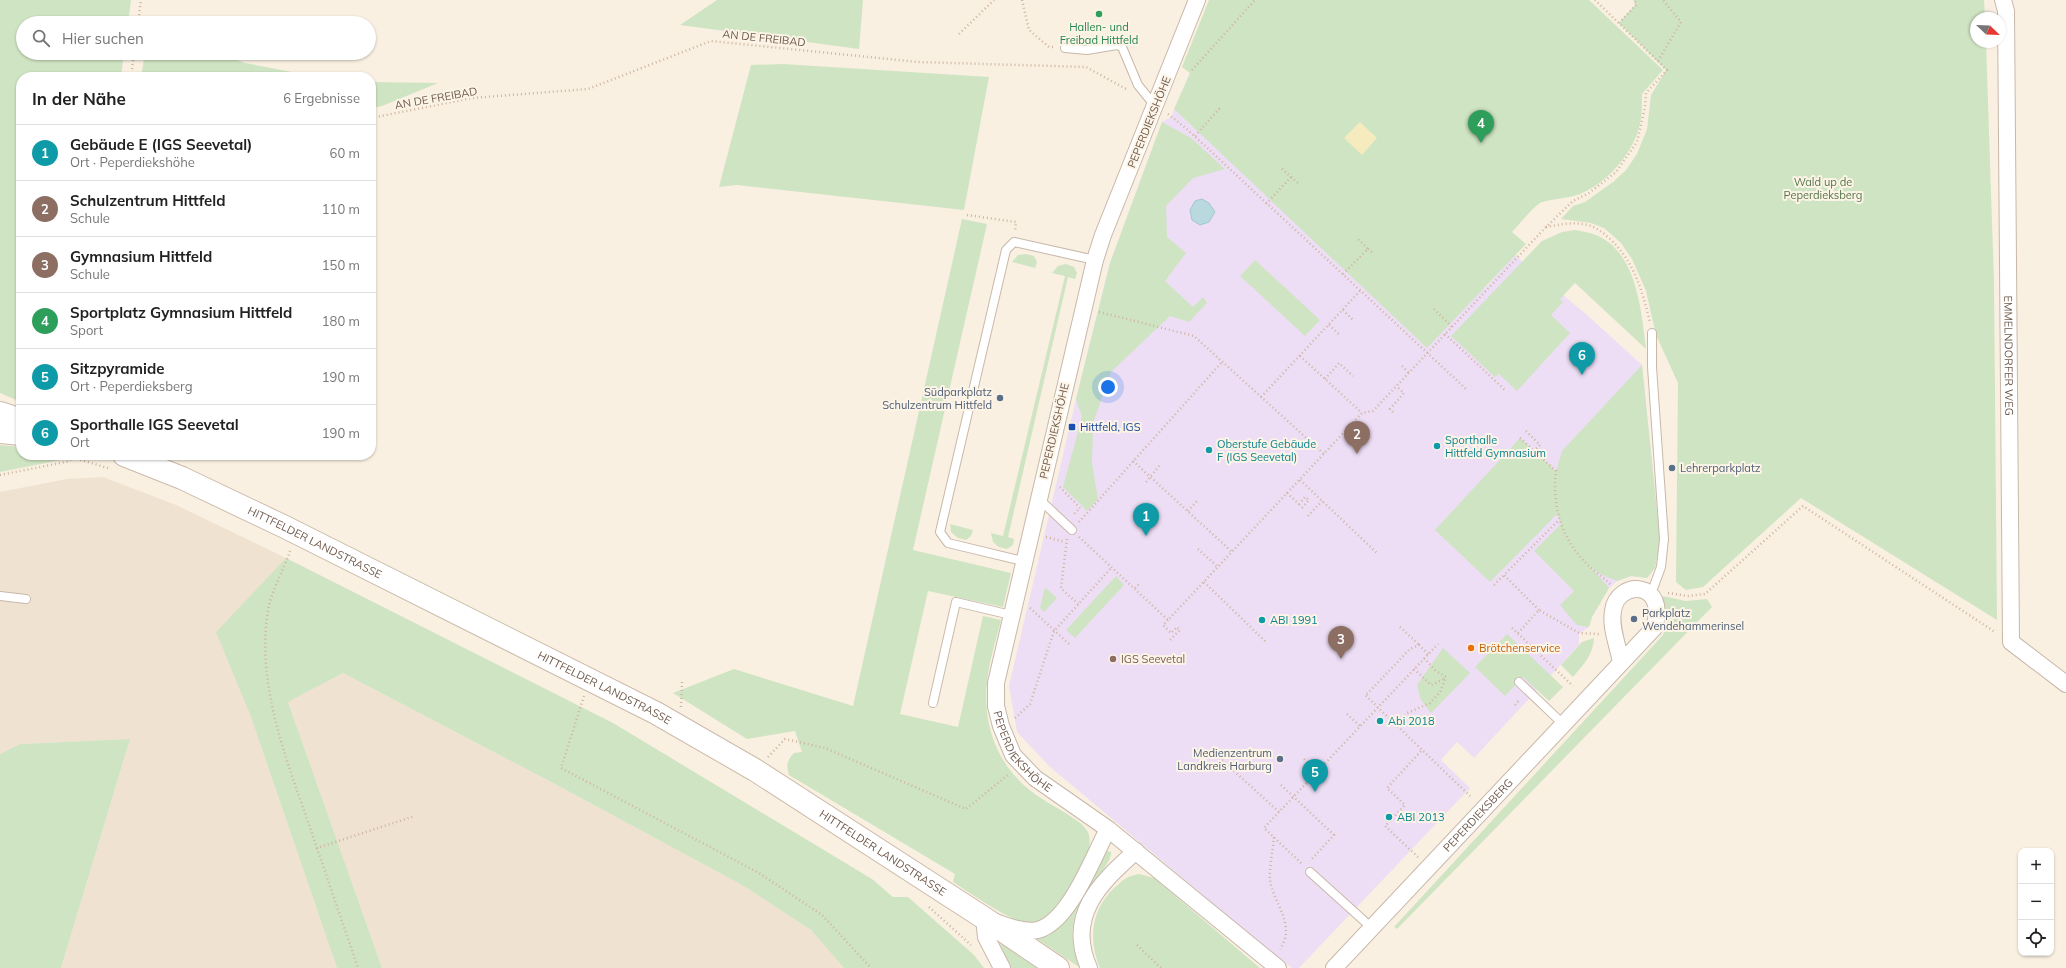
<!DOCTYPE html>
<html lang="de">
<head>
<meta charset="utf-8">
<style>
  body { margin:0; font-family:Mulish,sans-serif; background:#f6f6f6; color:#222 }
  .controls { position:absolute; right:12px; bottom:12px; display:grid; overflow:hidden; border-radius:8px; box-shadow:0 1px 3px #0004 }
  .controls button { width:36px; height:36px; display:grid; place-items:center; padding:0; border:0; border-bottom:1px solid #e0e0e0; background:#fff; color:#222; font:20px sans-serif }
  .compass { position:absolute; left:1970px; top:12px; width:36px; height:36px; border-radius:50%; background:#fff; box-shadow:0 1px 3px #0004; rotate:113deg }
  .you { position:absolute; left:1108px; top:387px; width:14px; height:14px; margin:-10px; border:3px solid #fff; border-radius:50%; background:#1a73e8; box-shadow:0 0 0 6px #1a73e833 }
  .badge { display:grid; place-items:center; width:26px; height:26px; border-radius:50%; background:#d67553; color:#fff; font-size:13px; font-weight:700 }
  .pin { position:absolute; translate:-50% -33px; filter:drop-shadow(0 1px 2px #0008) }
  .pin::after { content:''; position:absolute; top:21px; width:14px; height:12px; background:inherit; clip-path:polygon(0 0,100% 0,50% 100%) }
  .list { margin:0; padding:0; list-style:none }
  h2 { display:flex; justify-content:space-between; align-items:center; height:52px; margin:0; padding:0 16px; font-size:17px }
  h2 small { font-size:13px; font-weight:400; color:#767676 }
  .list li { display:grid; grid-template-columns:26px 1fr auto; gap:12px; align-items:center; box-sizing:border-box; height:56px; padding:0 16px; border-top:1px solid #e0e0e0 }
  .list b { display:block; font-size:15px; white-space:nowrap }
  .list p { margin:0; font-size:13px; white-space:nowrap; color:#767676 }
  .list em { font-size:13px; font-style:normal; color:#767676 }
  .icon { flex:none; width:22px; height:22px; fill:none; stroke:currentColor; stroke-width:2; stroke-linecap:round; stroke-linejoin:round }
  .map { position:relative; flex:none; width:2066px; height:968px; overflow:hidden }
  .search { position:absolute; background:#fff; box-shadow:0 1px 3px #0004; left:16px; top:16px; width:360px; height:44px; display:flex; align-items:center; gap:10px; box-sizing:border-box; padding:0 14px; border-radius:22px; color:#767676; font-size:15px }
  .panel { position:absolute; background:#fff; box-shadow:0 1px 3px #0004; left:16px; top:72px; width:360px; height:388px; border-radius:16px }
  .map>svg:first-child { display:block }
  .residential { fill:#efe2d1 }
  .education { fill:#eddef5 }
  .green { fill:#cfe4c2 }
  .sand { fill:#f5ebbf }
  .water { fill:#b9d9df; stroke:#a0c7d0 }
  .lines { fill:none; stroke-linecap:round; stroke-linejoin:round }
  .service-casing { stroke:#c8b8aa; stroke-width:10 }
  .minor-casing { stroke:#c8b8aa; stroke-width:18 }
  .secondary-casing { stroke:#cdbaaa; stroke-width:24 }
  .path { stroke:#cfb4a0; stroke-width:2.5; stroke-dasharray:1 3; stroke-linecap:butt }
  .service { stroke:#fff; stroke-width:8 }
  .minor { stroke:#fff; stroke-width:16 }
  .secondary { stroke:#fff; stroke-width:22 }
  .leisure-dot { fill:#2e9e5b; stroke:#fcf4e7; stroke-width:1.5 }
  .service-dot { fill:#5c6f8a; stroke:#fcf4e7; stroke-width:1.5 }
  .transit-dot { fill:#1a4fb4; stroke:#fcf4e7; stroke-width:1.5 }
  .culture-dot { fill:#0f9aa8; stroke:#fcf4e7; stroke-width:1.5 }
  .food-dot { fill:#e8710a; stroke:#fcf4e7; stroke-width:1.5 }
  .education-dot { fill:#8d6e63; stroke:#fcf4e7; stroke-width:1.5 }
  .labels { text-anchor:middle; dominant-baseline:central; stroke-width:4; stroke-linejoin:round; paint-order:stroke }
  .leisure-label { font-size:11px; fill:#27864d; stroke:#fcf4e7 }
  .street-label { font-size:11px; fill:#6d584b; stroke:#fcf4e7 }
  .park-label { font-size:11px; fill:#547748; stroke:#fcf4e7 }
  .service-label { font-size:11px; fill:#4e5e75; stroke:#fcf4e7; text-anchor:end }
  .transit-label { font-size:11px; fill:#164399; stroke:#fcf4e7; text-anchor:start }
  .culture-label { font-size:11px; fill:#0d838f; stroke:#fcf4e7; text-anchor:start }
  .food-label { font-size:11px; fill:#c56008; stroke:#fcf4e7; text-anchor:start }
  .education-label { font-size:11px; fill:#785e54; stroke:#fcf4e7; text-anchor:start }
</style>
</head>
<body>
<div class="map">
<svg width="2066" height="968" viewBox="0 0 2066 968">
  <rect width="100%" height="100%" fill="#f9f0e1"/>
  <path class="residential" d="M 103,477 L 176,505 L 286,558 L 217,632 L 251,717 L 337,968 L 61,968 L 130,739 L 20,744 L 0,754 L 0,492 L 67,479 Z
    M 343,673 L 555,784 L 742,885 L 811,930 L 844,968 L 382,968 L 288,702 Z"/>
  <path class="education" d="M 1174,109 L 1193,127 L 1485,288 L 1515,255 L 1587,315 L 1642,365 L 1660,540 L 1655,568 L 1647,578 L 1631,576 L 1617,581 L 1609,588 L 1592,617 L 1589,627 L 1579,634 L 1579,645 L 1474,758 L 1457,742 L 1441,760 L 1470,788 L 1299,968 L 1292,968 L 1241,927 L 1049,766 L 1017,732 L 1009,686 L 1076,399 L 1110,263 L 1162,122 L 1171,117 Z"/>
  <path class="green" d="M 0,0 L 131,0 L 128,23 L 23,23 L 23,53 L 124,53 L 121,77 L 21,77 L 21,402 L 0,393 Z
    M 717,0 L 863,0 L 859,49 L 680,25 Z
    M 1209,0 L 1589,0 L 1663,70 L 1642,94 C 1642,107 1642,121 1637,134 C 1628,158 1606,183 1582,193 C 1573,198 1544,200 1540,203 C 1530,210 1521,223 1512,232 L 1526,244 L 1427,348 L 1174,109 L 1190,73 L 1182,67 Z
    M 1633,0 L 1984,0 L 1985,18 L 1976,18 L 1976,42 L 1986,42 L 1994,283 L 1997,620 L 1801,498 L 1703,587 L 1686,590 L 1676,582 L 1678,383 L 1656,335 L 1646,291 L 1632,259 L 1621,243 L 1604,228 L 1591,223 L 1561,219 L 1573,206 L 1585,202 L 1613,182 L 1626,170 L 1637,154 L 1647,129 L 1651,95 L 1666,70 L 1619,23 L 1636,4 Z
    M 145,53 L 217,53 L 245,63 L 318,77 L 141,77 Z
    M 783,64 L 989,77 L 964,210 L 737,185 L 719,187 L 751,65 Z
    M 371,82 L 438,83 L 382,106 L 371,108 Z
    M 1162,122 L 1191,138 L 1225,169 L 1193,178 L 1166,206 L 1167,237 L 1186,253 L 1165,281 L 1193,307 L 1203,297 L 1207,303 L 1189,322 L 1170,316 L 1111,372 L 1093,423 L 1092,463 L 1098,499 L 1087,511 L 1063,487 L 1082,417 L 1076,399 L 1110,263 Z
    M 962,219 L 987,224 L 913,550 L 1011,573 L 1003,607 L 928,591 L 900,714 L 958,727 L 983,616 L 1001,620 C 996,640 989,661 987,682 C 982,731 1001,774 1044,800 C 1054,807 1083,821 1088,832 C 1094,846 1083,865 1077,878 C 1067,894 1056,919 1035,924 C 1019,928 969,892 953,882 L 955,874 L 789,775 C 786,765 787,760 794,753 L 802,752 L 795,731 L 747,739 L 673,693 L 734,669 L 853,706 Z
    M 1575,230 C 1581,231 1587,232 1593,234 C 1637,249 1641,310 1646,349 L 1575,283 L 1560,299 L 1563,302 L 1551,315 L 1570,333 L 1517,391 L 1499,374 L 1495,377 L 1451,336 L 1542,241 L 1562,232 Z
    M 1026,254 L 1034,256 L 1037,262 L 1035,268 L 1012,262 L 1018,255 Z
    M 1255,260 L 1320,320 L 1305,336 L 1240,276 Z
    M 1066,264 L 1074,267 L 1077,273 L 1075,279 L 1068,277 L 1008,537 L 1014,539 L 1013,545 L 1007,549 L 999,547 L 993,542 L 991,533 L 1003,536 L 1065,276 L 1052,273 L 1058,266 Z
    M 1642,365 L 1660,540 L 1655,568 L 1647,578 L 1631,576 L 1617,581 L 1600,574 L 1589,565 L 1609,588 L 1592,617 L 1589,627 L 1577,625 L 1560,605 L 1574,591 L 1534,551 L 1561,524 L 1557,514 L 1490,582 L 1435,530 L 1520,438 L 1556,471 L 1562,451 Z
    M 0,445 L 21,447 L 21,455 L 51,455 L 66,459 L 0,472 Z
    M 950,524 L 973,530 L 971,536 L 966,540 L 958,538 L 951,532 Z
    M 286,558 L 613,723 L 872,879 L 893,897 L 908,897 L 974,955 L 984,968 L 844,968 L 811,930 L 742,885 L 555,784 L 343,673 L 288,702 L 382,968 L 337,968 L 251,717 L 216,632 Z
    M 1116,576 L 1124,585 L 1075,638 L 1066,630 Z
    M 1045,587 L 1057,598 L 1044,612 L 1040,608 Z
    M 1662,596 L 1686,601 L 1707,599 L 1712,607 L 1397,929 L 1394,927 L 1663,635 L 1669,618 Z
    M 1507,634 L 1563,687 L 1549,701 L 1523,677 L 1505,696 L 1475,667 Z
    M 1594,638 C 1593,655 1584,664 1573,677 L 1561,665 L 1582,642 Z
    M 1443,648 L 1470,673 L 1431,713 L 1421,700 L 1417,685 Z
    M 130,739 L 61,968 L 0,968 L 0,754 L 20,744 Z
    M 1107,851 L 1111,852 C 1114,861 1079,899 1075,915 C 1070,934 1073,950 1079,967 L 1034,937 C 1043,936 1050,934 1057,928 C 1072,917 1096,869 1107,851 Z
    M 1139,874 L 1154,878 L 1260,968 L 1100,968 C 1088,940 1091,911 1113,889 C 1117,886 1121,881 1125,879 C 1129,876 1135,875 1139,874 Z
    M 999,941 L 1040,968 L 1011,968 Z"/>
  <path class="sand" d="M 1360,122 L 1377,138 L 1362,155 L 1344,138 Z"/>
  <path class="water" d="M 1202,199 L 1209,203 L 1215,212 L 1209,222 L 1200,225 L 1192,220 L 1190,210 L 1195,201 Z"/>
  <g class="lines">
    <defs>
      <path id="service" d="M 1065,48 L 1087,50 L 1117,45 L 1122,47 L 1138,85 L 1155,106
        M 1039,499 L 1072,530
        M 1023,561 L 948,543 L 940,532 L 1006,250 L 1014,242 L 1095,260
        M 1651,594 L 1661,567 L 1664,539 L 1652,367 L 1652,333
        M 0,596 L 26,599
        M 1519,682 L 1563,724
        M 933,703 L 956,602 L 1011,615
        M 1310,872 L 1372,928"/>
      <g id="minor">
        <path id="s1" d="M 1197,0 L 1103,235 L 1095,260 L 996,683 L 996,706 L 1001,726 L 1013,755 L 1035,778 L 1108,829 L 1278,968"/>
        <path id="s2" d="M 2003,0 L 2006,11 L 2011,642 L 2066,684"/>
        <path d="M 1002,968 L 986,937 L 984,918 C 999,923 1023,934 1038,930 C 1070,921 1093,857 1108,829"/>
        <path d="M 1089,968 C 1066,916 1099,884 1136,851"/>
        <path id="s3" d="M 1334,968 L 1654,628 C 1669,580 1617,579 1613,611 C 1610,627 1618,646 1621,662"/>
      </g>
      <g id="secondary">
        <path d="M 0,413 L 21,420"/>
        <path d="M 0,432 L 21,434"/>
        <path id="s4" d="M 124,455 L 182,478 L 285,527 L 656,713 L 755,770 L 984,918 L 1058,968"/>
      </g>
    </defs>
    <use href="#service" class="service-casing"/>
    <use href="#minor" class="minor-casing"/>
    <use href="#secondary" class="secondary-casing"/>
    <path class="path" d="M 1022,0 L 1029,30 L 1049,47 L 1053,47
      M 138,23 L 141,0
      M 1619,23 L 1637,4 L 1633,0
      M 1118,33 L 1118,26
      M 959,34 L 994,0
      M 1658,61 L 1681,22 L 1663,0
      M 1192,70 L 1255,0
      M 131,77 L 134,53
      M 1168,114 L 1188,130 L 1466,389
      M 371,118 L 472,98 L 588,89 L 711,41 L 918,62 L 1086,67 L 1126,89
      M 1195,136 L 1219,109 L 1221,111
      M 1291,177 L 1298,183
      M 1266,204 L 1291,177 L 1281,168
      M 967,215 L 1016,222 L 1015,232
      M 1546,227 C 1558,225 1570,222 1583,224 C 1593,225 1601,231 1609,238 C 1634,261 1642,290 1650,322
      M 1368,249 L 1374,254
      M 1343,274 L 1368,249 L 1358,239
      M 1434,309 L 1452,327
      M 1343,310 L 1353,320
      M 1099,312 L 1194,336 L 1324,454
      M 1329,325 L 1340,335
      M 1445,334 L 1505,390
      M 1300,356 L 1362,413
      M 1402,366 L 1409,373
      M 1325,379 L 1339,363 L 1353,376
      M 1261,397 L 1360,291
      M 1393,412 L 1390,409 L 1404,393 L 1396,386
      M 1526,431 L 1540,445 L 1534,451
      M 1520,438 L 1556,471 C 1552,503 1560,535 1583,560 C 1591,569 1602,576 1610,584
      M 65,455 L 111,469
      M 1133,461 L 1232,552
      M 0,475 L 70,461 L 72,455
      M 1300,480 L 1377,553
      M 1146,482 L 1160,465
      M 1060,487 L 1080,508 L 1073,515
      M 1287,493 L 1299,504 L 1305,497 L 1309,500 L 1301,509
      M 1188,511 L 1198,500
      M 1308,516 L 1322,501
      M 1079,522 L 1222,362
      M 1046,537 L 1065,542
      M 1079,537 L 1168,620 L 1362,413 L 1373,411 L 1545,228 L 1573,201 L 1589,193 L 1616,172 L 1637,142 L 1645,107 L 1646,93 L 1667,70 L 1595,0
      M 1067,539 L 1061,588 L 1078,604
      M 1198,549 L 1218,567
      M 290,551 C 284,569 271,592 268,610 C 255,692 292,772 317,848 L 415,816
      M 1204,582 L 1267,643
      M 1494,585 L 1504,575
      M 1135,588 L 1140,583
      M 1668,593 L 1688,596 L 1705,594 L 1803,506 L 1995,632
      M 1030,608 L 1069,644
      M 1539,610 L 1504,575 L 1559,520
      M 1168,620 L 1163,625 L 1171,633 L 1177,627 L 1180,630 L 1170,640
      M 1400,627 L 1419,645
      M 1512,628 L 1573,686
      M 1518,633 L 1539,610 L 1579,633 L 1599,634
      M 1428,654 L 1419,645 L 1410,649 L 1368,693 L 1365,695 L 1470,796
      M 1414,669 L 1431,685 L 1446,678
      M 584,696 L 561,768 L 759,873 L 822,915 L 871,968
      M 1515,705 L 1520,699
      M 681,707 L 682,682
      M 1347,714 L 1360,726
      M 1015,718 L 1030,704 L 1054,631 L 1112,567
      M 1397,725 L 1407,713 L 1430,703 L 1440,692 L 1446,677 L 1436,671 L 1424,658
      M 768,757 L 785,739 L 825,748 L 966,809 L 1009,774
      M 1304,759 L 1317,771
      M 1222,760 L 1279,812 L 1438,644
      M 1281,785 L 1334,835 L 1310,861
      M 1279,812 L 1264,828 L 1302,864
      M 1274,837 C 1273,848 1269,870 1270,880 C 1273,903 1297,925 1280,949
      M 317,848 L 358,968
      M 1418,857 L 1385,826 L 1405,805 L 1387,788 L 1422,750
      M 929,907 L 971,945
      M 1137,945 L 1161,968"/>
    <use href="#service" class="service"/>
    <use href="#minor" class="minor"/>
    <use href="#secondary" class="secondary"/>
  </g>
  <circle class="leisure-dot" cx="1099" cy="14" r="4"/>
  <g class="service-dot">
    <circle cx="1000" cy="398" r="4"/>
    <circle cx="1672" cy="468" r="4"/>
    <circle cx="1634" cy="619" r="4"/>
    <circle cx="1280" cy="759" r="4"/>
  </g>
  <rect class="transit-dot" x="1068" y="423" width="8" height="8" rx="2"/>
  <g class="culture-dot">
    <circle cx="1437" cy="446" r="4"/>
    <circle cx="1209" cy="450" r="4"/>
    <circle cx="1262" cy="620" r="4"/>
    <circle cx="1380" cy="721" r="4"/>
    <circle cx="1389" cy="817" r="4"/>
  </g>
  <circle class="food-dot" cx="1471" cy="648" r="4"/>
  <circle class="education-dot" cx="1113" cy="659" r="4"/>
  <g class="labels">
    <g class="leisure-label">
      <text x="1099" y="27">Hallen- und<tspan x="1099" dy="13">Freibad Hittfeld</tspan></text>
    </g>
    <g class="street-label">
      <text transform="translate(764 38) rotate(6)">AN DE FREIBAD</text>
      <text transform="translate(436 98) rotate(-10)">AN DE FREIBAD</text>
      <text transform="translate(1149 122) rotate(-68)">PEPERDIEKSHÖHE</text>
      <text stroke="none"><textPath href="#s2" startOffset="356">EMMELNDORFER WEG</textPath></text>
      <text transform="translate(1054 431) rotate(-77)">PEPERDIEKSHÖHE</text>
      <text stroke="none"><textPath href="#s4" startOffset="210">HITTFELDER LANDSTRASSE</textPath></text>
      <text stroke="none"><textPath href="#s4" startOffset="534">HITTFELDER LANDSTRASSE</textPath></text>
      <text stroke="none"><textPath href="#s1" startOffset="791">PEPERDIEKSHÖHE</textPath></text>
      <text stroke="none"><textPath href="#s3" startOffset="210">PEPERDIEKSBERG</textPath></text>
      <text stroke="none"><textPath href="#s4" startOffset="858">HITTFELDER LANDSTRASSE</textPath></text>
    </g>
    <g class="park-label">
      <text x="1823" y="182">Wald up de<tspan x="1823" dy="13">Peperdieksberg</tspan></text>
    </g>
    <g class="service-label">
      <text x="992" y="392">Südparkplatz<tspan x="992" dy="13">Schulzentrum Hittfeld</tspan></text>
      <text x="1680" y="468" text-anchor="start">Lehrerparkplatz</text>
      <text x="1642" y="613" text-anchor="start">Parkplatz<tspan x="1642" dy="13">Wendehammerinsel</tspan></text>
      <text x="1272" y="753">Medienzentrum<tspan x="1272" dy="13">Landkreis Harburg</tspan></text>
    </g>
    <g class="transit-label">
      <text x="1080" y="427">Hittfeld, IGS</text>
    </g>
    <g class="culture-label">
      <text x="1445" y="440">Sporthalle<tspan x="1445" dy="13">Hittfeld Gymnasium</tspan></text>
      <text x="1217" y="444">Oberstufe Gebäude<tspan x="1217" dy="13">F (IGS Seevetal)</tspan></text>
      <text x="1270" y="620">ABI 1991</text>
      <text x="1388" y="721">Abi 2018</text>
      <text x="1397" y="817">ABI 2013</text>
    </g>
    <g class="food-label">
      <text x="1479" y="648">Brötchenservice</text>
    </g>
    <g class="education-label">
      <text x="1121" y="659">IGS Seevetal</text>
    </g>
  </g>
</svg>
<div class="controls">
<button>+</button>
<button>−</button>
<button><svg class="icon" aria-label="locate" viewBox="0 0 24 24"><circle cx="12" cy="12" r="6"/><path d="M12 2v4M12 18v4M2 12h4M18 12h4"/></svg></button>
</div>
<svg class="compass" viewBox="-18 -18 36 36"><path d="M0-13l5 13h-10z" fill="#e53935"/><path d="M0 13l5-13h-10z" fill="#767676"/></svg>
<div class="you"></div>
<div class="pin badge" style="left:1146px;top:536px;background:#0f9aa8">1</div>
<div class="pin badge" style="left:1357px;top:454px;background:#8d6e63">2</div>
<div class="pin badge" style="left:1341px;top:659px;background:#8d6e63">3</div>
<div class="pin badge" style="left:1481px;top:143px;background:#2e9e5b">4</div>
<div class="pin badge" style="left:1315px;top:792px;background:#0f9aa8">5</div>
<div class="pin badge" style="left:1582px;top:375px;background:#0f9aa8">6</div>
<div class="search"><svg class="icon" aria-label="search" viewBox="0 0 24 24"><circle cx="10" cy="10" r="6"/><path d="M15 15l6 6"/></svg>Hier suchen</div>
<section class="panel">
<h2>In der Nähe<small>6 Ergebnisse</small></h2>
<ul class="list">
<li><span class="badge" style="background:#0f9aa8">1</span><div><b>Gebäude E (IGS Seevetal)</b><p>Ort · Peperdiekshöhe</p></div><em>60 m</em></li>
<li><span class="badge" style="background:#8d6e63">2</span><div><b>Schulzentrum Hittfeld</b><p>Schule</p></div><em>110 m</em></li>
<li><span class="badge" style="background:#8d6e63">3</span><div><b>Gymnasium Hittfeld</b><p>Schule</p></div><em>150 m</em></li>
<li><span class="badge" style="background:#2e9e5b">4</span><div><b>Sportplatz Gymnasium Hittfeld</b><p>Sport</p></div><em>180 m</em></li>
<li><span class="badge" style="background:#0f9aa8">5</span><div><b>Sitzpyramide</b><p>Ort · Peperdieksberg</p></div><em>190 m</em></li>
<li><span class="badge" style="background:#0f9aa8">6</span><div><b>Sporthalle IGS Seevetal</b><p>Ort</p></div><em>190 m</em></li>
</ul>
</section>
</div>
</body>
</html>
